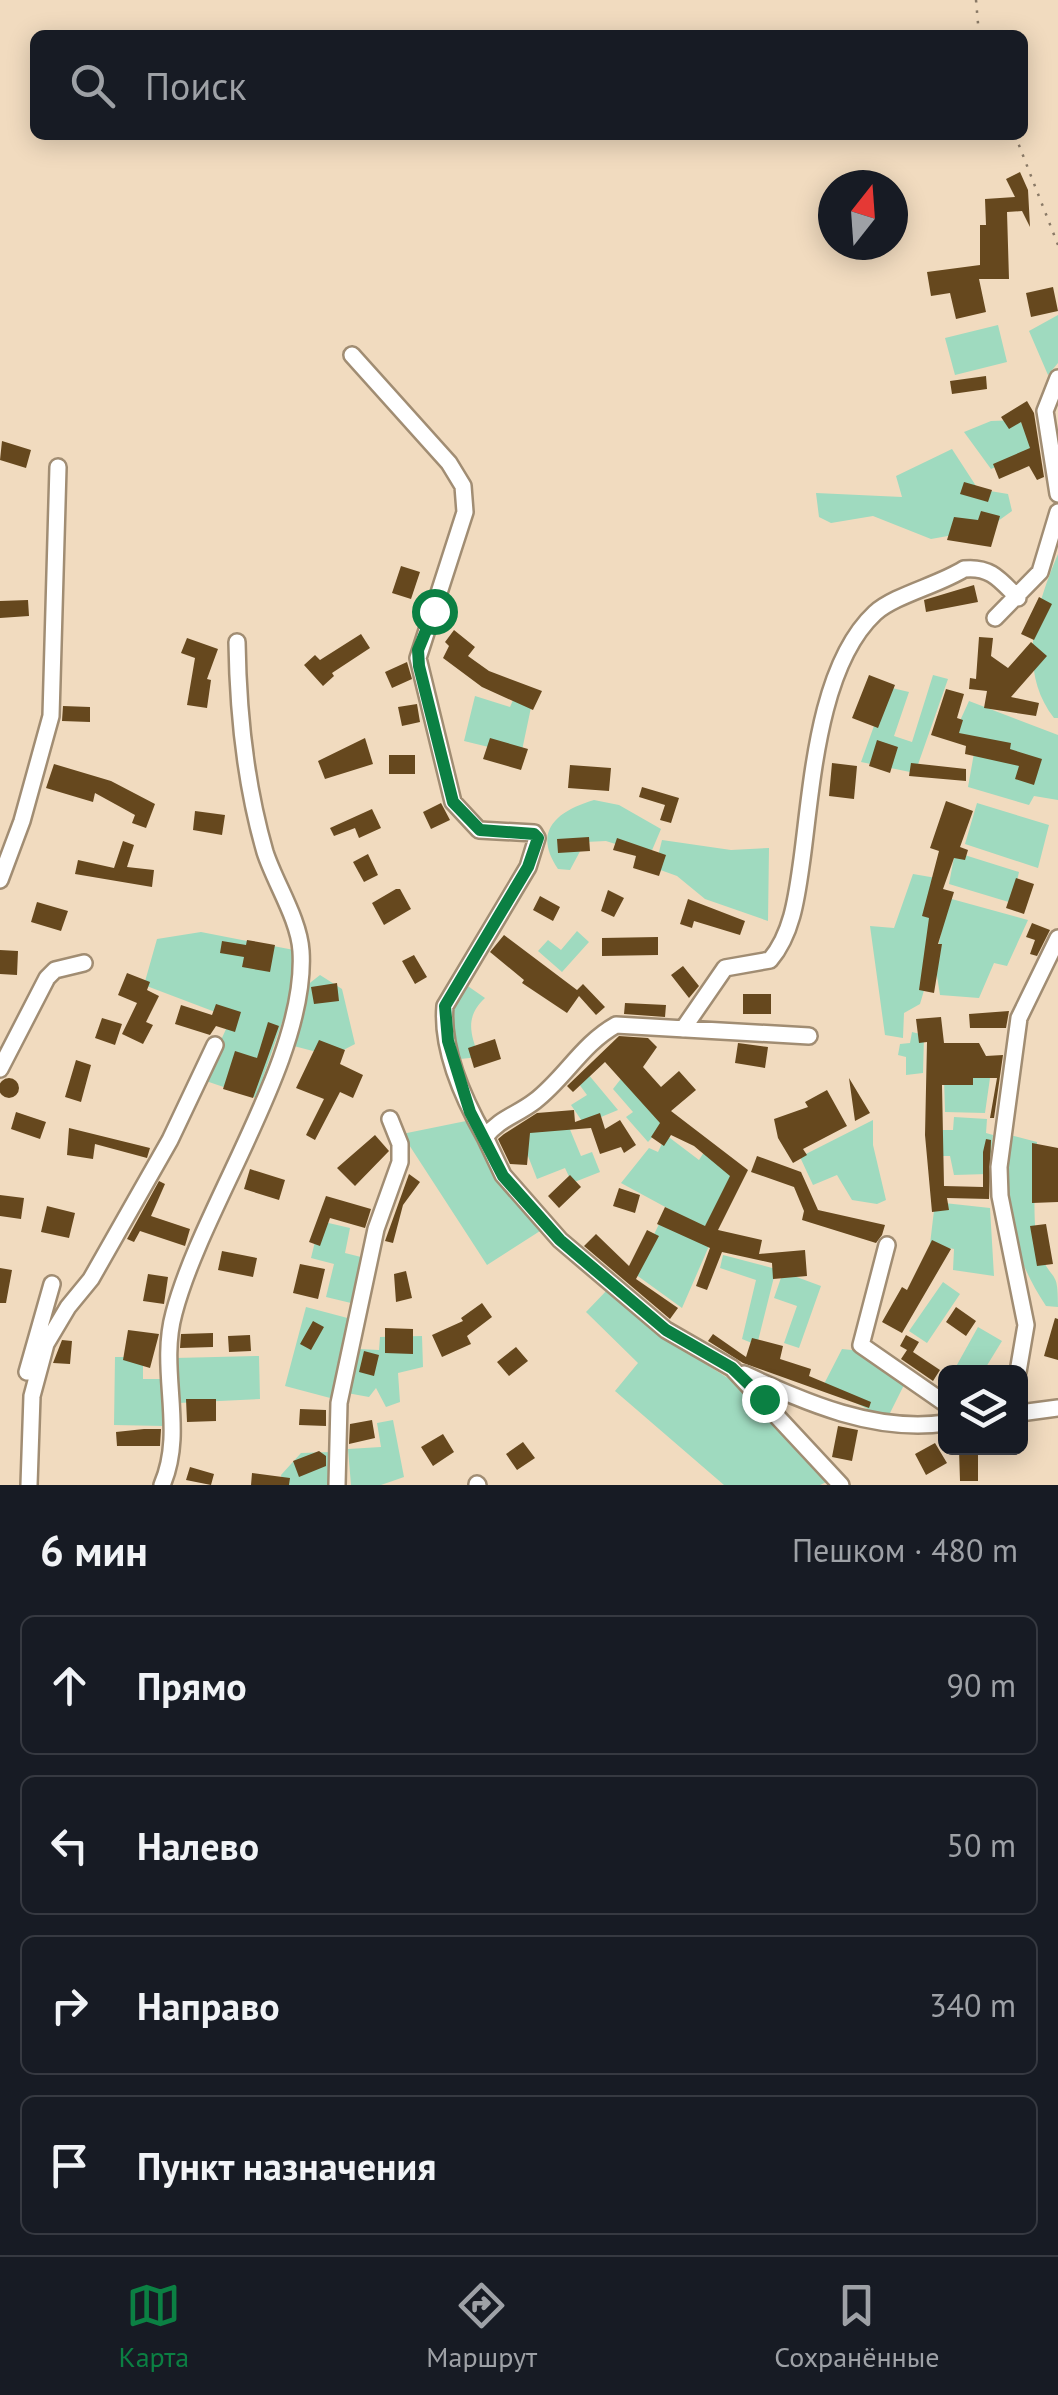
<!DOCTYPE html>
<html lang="ru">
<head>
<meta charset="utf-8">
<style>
  body { margin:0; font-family:"PT Sans",sans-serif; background:#20242c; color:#f1f3f6 }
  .controls { position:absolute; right:30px; bottom:30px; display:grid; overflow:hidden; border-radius:15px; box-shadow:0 5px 25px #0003 }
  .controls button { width:90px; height:90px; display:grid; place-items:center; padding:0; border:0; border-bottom:2px solid #363941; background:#171b24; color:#f1f3f6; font:50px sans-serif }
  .compass { position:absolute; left:818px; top:170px; width:90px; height:90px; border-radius:50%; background:#171b24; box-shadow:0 5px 25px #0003; rotate:17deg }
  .stop { position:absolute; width:30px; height:30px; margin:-22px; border:8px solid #0b8043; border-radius:50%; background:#fff }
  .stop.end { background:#0b8043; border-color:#fff; box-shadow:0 2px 10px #0008 }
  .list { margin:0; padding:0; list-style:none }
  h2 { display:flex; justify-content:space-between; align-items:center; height:130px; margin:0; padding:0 40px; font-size:42px }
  h2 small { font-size:32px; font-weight:400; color:#9ea1a6 }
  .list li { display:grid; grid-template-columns:65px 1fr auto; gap:30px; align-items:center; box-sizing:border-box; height:140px; margin:0 20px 20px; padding:0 20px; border:2px solid #363941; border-radius:15px }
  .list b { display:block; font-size:38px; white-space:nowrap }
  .list em { font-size:32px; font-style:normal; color:#9ea1a6 }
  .icon { flex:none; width:55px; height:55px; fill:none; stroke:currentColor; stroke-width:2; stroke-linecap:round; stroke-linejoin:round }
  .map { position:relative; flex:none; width:1058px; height:1485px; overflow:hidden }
  .search { position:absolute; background:#171b24; box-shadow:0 5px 25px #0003; left:30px; right:30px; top:30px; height:110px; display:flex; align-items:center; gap:25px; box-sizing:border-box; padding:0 35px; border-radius:15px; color:#9ea1a6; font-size:38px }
  .sheet { height:770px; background:#171b24 }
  nav { display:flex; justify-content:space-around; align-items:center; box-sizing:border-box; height:140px; border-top:2px solid #363941; background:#171b24; font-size:28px; color:#9ea1a6 }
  nav a { display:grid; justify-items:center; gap:5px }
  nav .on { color:#0b8043 }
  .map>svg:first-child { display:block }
  .green { fill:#9fdabf }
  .building { fill:#66481e }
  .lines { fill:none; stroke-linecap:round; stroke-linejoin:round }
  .minor-casing { stroke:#a18d73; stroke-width:20 }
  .path { stroke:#897966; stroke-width:2.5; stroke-dasharray:2.5 8; stroke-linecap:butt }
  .minor { stroke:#fff; stroke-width:15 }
  .route { stroke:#0b8043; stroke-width:12 }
</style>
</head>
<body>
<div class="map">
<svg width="1058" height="1485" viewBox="0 0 1058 1485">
  <rect width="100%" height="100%" fill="#f1dbbf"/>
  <path class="green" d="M 1058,315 L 1058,363 L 1048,375 L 1029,331 Z
    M 998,325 L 1007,362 L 955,375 L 945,338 Z
    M 1019,420 L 1034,437 L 1036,449 L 991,469 L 964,432 L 991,421 Z
    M 952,449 L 978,489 L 1008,494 L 1012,511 L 987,529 L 931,539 L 873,516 L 831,523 L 819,517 L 816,493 L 902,497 L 896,476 Z
    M 1058,554 L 1058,718 L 1054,718 C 1016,669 1036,606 1058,554 Z
    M 933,675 L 948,679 L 915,773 L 861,762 L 888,687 L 909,692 L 894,736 L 912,742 Z
    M 516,693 L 533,698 L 521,755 L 464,741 L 475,696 L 510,707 Z
    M 969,701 L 1058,735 L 1058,800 L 1034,796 L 1029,805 L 968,787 L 976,742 L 954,734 Z
    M 594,800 L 619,805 L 661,829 L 650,855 L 606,841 L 585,842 L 570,870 L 558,869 C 532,831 557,811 594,800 Z
    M 977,803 L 1049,825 L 1038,868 L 965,844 Z
    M 662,840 L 731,850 L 769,848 L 768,921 L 705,899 L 677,876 L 655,868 Z
    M 955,852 L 1019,872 L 1012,903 L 949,884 Z
    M 913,874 L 942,879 L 925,987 L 920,1004 L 904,1013 L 903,1038 L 885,1035 L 870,926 L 894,928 Z
    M 948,898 L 1028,920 L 1007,966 L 994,963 L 979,998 L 940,995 L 935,963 Z
    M 577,931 L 589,942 L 562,972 L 538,951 L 548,940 L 561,950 Z
    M 201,932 L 299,951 L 296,982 L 256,1098 L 203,1080 L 231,1018 L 144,985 L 157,939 Z
    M 320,975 L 342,989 L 355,1044 L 332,1056 L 290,1045 L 306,986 Z
    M 462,982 L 485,998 C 465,1017 470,1033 479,1057 L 460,1059 C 448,1032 449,1009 462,982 Z
    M 912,1032 L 924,1035 L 923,1073 L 906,1075 L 906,1057 L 898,1055 L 900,1044 L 910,1043 Z
    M 627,1071 L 664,1124 L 648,1142 L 626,1117 L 633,1112 L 613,1089 Z
    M 588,1074 L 618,1110 L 584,1124 L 571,1105 L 587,1095 L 576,1080 Z
    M 944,1077 L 990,1078 L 985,1113 L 945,1112 Z
    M 564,1115 L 581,1156 L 592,1152 L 600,1172 L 572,1183 L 565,1168 L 537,1179 L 519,1133 Z
    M 954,1117 L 987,1119 L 986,1133 L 993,1135 L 988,1174 L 954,1175 L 950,1156 L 938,1156 L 939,1130 L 953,1130 Z
    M 873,1120 L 873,1145 L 886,1200 L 877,1204 L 852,1200 L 837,1175 L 813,1185 L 800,1157 Z
    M 466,1121 L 489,1165 L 540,1231 L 487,1265 L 402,1134 Z
    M 666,1135 L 699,1160 L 706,1149 L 736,1173 L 704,1228 L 621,1183 L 649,1148 L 658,1152 Z
    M 1010,1135 L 1037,1142 C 1036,1171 1030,1230 1041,1256 C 1054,1284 1058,1269 1058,1307 L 1046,1306 C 1013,1257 996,1194 1010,1135 Z
    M 935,1202 L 990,1208 L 994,1276 L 953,1270 L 954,1249 L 930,1244 Z
    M 320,1221 L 350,1228 L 345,1253 L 361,1257 L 351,1303 L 326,1297 L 334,1264 L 311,1258 Z
    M 660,1222 L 709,1246 L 682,1308 L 635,1274 Z
    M 723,1255 L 776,1269 L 757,1345 L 742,1339 L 756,1280 L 720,1268 Z
    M 783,1272 L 821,1286 L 799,1348 L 784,1343 L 797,1306 L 774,1298 Z
    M 943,1282 L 960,1294 L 927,1343 L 909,1331 Z
    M 610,1287 L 663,1337 L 742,1387 L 831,1480 L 820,1485 L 724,1485 L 615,1391 L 638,1363 L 586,1312 Z
    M 306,1307 L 355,1320 L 334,1399 L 285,1386 Z
    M 978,1327 L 1002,1341 L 983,1372 L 953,1372 Z
    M 422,1336 L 423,1367 L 398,1373 L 400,1402 L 386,1407 L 376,1388 L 369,1397 L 347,1393 L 358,1349 L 379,1350 L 380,1337 Z
    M 842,1349 L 861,1351 L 906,1381 L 887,1419 L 823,1386 Z
    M 259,1356 L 260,1399 L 178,1403 L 175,1358 Z
    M 115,1357 L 143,1357 L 143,1379 L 164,1379 L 164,1426 L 114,1425 Z
    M 393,1420 L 404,1477 L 381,1485 L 351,1485 L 348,1449 L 381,1447 L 377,1423 Z
    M 331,1452 L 332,1485 L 283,1485 L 281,1475 L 301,1453 Z"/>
  <path class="building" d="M 1020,172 L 1028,190 L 1030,227 L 1022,211 L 1007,212 L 1009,279 L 979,279 L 986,312 L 956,319 L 950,293 L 931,296 L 927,272 L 980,265 L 980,225 L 986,225 L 985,199 L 1015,197 L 1006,179 Z
    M 1053,287 L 1058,311 L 1031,317 L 1026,293 Z
    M 986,376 L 987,389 L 952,394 L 950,381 Z
    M 1027,401 L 1034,413 L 1044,477 L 1037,480 L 1029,466 L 999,479 L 993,464 L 1030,448 L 1021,422 L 1009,429 L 1001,417 Z
    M 2,441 L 31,450 L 26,468 L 0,460 Z
    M 964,482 L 992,490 L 988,502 L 960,494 Z
    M 981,511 L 1000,516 L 991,547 L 947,540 L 954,517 L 978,520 Z
    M 401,566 L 420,572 L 411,599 L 392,593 Z
    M 974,585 L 978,602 L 926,612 L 924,600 Z
    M 1039,597 L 1052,604 L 1034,640 L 1021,634 Z
    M 28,600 L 29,616 L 0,618 L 0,601 Z
    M 454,630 L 475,647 L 468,656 L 489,671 L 542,691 L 533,710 L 482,687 L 443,658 L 449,646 L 445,642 Z
    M 361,634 L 370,648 L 332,673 L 334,676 L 323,686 L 304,665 L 315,655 L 320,660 Z
    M 979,637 L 993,638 L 991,656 L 1008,668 L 1031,642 L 1047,656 L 1011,697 L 1039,703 L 1036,716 L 984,708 L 987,691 L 969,689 L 970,678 L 976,679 Z
    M 187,638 L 218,649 L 207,679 L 211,680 L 207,708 L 187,705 L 195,658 L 181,653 Z
    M 407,662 L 412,679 L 392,688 L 385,672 Z
    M 869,675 L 895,685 L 878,728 L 852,718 Z
    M 946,689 L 964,694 L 957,718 L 963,720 L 959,733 L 1011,743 L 1010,749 L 1042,759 L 1034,785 L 1015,779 L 1019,766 L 965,754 L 966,746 L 931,735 Z
    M 417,704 L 420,722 L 402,726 L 398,707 Z
    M 63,706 L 90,707 L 90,722 L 62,721 Z
    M 365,738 L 373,764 L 325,779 L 318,761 Z
    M 490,738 L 528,749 L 521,770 L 483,759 Z
    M 877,740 L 898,747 L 890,773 L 869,766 Z
    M 389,755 L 415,755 L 415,774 L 389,774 Z
    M 832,763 L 857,766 L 854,799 L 829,796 Z
    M 911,763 L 966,769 L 966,781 L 909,776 Z
    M 54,764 L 111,781 L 155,804 L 146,828 L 132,823 L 135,815 L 95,793 L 93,802 L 46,788 Z
    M 570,765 L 611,768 L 609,791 L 568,788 Z
    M 642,787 L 679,798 L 671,823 L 660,820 L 665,805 L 639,797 Z
    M 946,801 L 973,811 L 960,847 L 968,850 L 965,860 L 954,858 L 943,889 L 954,892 L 938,944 L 942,944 L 934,993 L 919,990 L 929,918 L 922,916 L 939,851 L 930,848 Z
    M 441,803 L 450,820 L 431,829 L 423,812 Z
    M 372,809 L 381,828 L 359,838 L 355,828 L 334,836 L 330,828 Z
    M 195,811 L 225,815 L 222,835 L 193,830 Z
    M 589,837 L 590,851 L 558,853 L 557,839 Z
    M 617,838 L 666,855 L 659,876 L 633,868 L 636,856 L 613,850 Z
    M 123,841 L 134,845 L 127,867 L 154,870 L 152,887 L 75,874 L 78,860 L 114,868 Z
    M 368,854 L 378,875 L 364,882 L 353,862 Z
    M 1016,878 L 1034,884 L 1024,914 L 1006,908 Z
    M 396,889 L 400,889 L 411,909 L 384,925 L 372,903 Z
    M 608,890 L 624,898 L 614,917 L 601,911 Z
    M 540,896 L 560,907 L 553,921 L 533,910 Z
    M 688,899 L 745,921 L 740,935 L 694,921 L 692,928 L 680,924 Z
    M 37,902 L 68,911 L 61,931 L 31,922 Z
    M 1032,923 L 1050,930 L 1037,956 L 1030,954 L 1035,940 L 1026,937 Z
    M 504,935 L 577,990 L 583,984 L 605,1007 L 596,1015 L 579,996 L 567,1013 L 522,983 L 524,980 L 490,952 Z
    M 658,937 L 658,955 L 602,956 L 602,938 Z
    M 247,940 L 275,945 L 270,972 L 242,967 L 244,957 L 220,953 L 222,941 L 246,945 Z
    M 0,950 L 18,951 L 17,975 L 0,974 Z
    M 414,955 L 427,977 L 415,984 L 402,961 Z
    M 683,966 L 699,986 L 689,998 L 671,975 Z
    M 127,973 L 150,982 L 147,990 L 159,996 L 146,1022 L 153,1025 L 143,1044 L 122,1034 L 137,1003 L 118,995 Z
    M 337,983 L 339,1001 L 314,1004 L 311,987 Z
    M 743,994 L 771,994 L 771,1014 L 743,1014 Z
    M 625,1003 L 666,1005 L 665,1017 L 624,1014 Z
    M 216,1004 L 241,1012 L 235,1032 L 216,1026 L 210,1035 L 175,1024 L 181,1005 L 212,1015 Z
    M 1009,1011 L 1006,1028 L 970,1028 L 969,1014 Z
    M 941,1017 L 944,1043 L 979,1043 L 986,1056 L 1003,1055 L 994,1118 L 990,1118 L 997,1078 L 973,1078 L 973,1085 L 942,1085 L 944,1186 L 983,1187 L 983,1152 L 986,1139 L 991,1140 L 989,1199 L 947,1198 L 949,1210 L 932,1212 L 925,1135 L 927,1042 L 919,1043 L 916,1019 Z
    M 102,1018 L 122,1024 L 115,1045 L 95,1038 Z
    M 268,1022 L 279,1026 L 253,1098 L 223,1089 L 235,1051 L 257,1058 Z
    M 619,1036 L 648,1038 L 657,1047 L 643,1067 L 661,1087 L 679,1071 L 696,1090 L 671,1111 L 748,1170 L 718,1230 L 762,1240 L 759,1254 L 805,1250 L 807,1276 L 773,1279 L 772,1263 L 722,1252 L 707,1290 L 696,1286 L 710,1248 L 657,1224 L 665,1207 L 705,1226 L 730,1176 L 694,1146 L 671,1135 L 664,1146 L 651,1137 L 660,1123 L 605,1062 L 573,1092 L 567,1086 Z
    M 495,1039 L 501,1059 L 474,1068 L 468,1048 Z
    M 319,1040 L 345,1050 L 340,1064 L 363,1075 L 353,1098 L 340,1092 L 315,1140 L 306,1135 L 324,1099 L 296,1088 Z
    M 738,1043 L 768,1047 L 765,1068 L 735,1063 Z
    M 76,1060 L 91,1065 L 81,1102 L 65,1097 Z
    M-1 1088a10 10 0 1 1 20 0a10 10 0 1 1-20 0Z
    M 849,1078 L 870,1113 L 855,1121 Z
    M 827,1090 L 847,1126 L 803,1149 L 807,1155 L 793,1163 L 778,1138 L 774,1119 L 808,1107 L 805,1102 Z
    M 574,1110 L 575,1122 L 600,1113 L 605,1129 L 620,1120 L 636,1145 L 624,1153 L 621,1147 L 600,1154 L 591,1128 L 530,1133 L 527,1165 L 510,1164 L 498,1139 L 504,1134 L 537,1113 Z
    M 16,1112 L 46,1122 L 40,1139 L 11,1129 Z
    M 69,1128 L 150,1148 L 147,1158 L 95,1144 L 93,1159 L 67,1155 Z
    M 375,1135 L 389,1151 L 355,1186 L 337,1168 Z
    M 1032,1143 L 1058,1148 L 1058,1202 L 1032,1203 Z
    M 757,1156 L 801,1172 L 818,1210 L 885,1225 L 882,1235 L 876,1243 L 802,1220 L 804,1211 L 794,1187 L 751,1172 Z
    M 250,1169 L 285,1180 L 279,1200 L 244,1189 Z
    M 409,1174 L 420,1182 L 403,1205 L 393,1243 L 385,1241 Z
    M 570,1175 L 581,1187 L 559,1208 L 548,1196 Z
    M 159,1181 L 165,1184 L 151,1216 L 190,1229 L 185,1246 L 140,1231 L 134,1242 L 127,1239 Z
    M 619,1188 L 640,1195 L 635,1213 L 613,1206 Z
    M 0,1195 L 24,1198 L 21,1219 L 0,1216 Z
    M 326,1196 L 371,1209 L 365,1228 L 330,1218 L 320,1246 L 309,1242 Z
    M 47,1206 L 75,1213 L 69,1238 L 41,1232 Z
    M 1046,1224 L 1053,1264 L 1037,1266 L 1030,1226 Z
    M 647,1230 L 659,1236 L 636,1279 L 678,1308 L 670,1319 L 584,1246 L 596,1234 L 629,1266 Z
    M 932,1240 L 951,1249 L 902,1333 L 882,1322 L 902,1287 L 907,1290 Z
    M 222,1251 L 257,1258 L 253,1277 L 218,1270 Z
    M 300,1264 L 325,1269 L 318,1299 L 293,1293 Z
    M 0,1268 L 12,1270 L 6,1303 L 0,1303 Z
    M 406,1271 L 412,1298 L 396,1302 L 394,1274 Z
    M 148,1274 L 168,1277 L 164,1304 L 143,1301 Z
    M 482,1303 L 492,1317 L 467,1336 L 471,1344 L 442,1357 L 432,1335 L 463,1321 L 461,1318 Z
    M 956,1307 L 976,1321 L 966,1336 L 946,1322 Z
    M 1055,1318 L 1058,1319 L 1058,1360 L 1044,1356 Z
    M 313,1321 L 324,1327 L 311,1350 L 300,1344 Z
    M 385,1328 L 413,1329 L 413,1354 L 385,1353 Z
    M 128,1330 L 159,1334 L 150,1368 L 123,1360 Z
    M 213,1333 L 213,1347 L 180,1348 L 181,1334 Z
    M 713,1334 L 746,1357 L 752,1338 L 783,1346 L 780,1359 L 811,1369 L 809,1376 L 871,1402 L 869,1408 L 743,1363 L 708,1341 Z
    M 250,1335 L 251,1351 L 229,1352 L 228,1336 Z
    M 906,1335 L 919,1342 L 913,1352 L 940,1370 L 933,1381 L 901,1359 L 907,1350 L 900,1346 Z
    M 62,1340 L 72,1341 L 70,1364 L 53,1363 Z
    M 516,1347 L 528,1361 L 509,1376 L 497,1362 Z
    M 364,1351 L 379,1355 L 374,1376 L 359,1372 Z
    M 186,1399 L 216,1399 L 216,1421 L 187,1422 Z
    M 300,1409 L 326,1410 L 326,1426 L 299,1425 Z
    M 372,1420 L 375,1438 L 349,1444 L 350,1424 Z
    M 838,1426 L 858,1430 L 852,1461 L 832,1457 Z
    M 144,1429 L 161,1429 L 160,1446 L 117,1446 L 116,1432 Z
    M 443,1434 L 454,1452 L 433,1466 L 421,1447 Z
    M 523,1442 L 535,1458 L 517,1470 L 506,1454 Z
    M 935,1443 L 947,1463 L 926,1475 L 915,1454 Z
    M 959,1450 L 978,1450 L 978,1481 L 960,1481 Z
    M 319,1451 L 326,1456 L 326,1466 L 299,1477 L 293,1461 Z
    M 190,1467 L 214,1474 L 211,1485 L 186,1480 Z
    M 252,1473 L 290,1478 L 289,1485 L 251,1485 Z"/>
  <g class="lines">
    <defs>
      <path id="minor" d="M 352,355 L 449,463 L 463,486 L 465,512 L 418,658 L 453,802 L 479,830 L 534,833 L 537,838 L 528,867 L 445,1006 C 441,1049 464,1100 485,1137
        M 1058,378 L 1045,411 L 1058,494
        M 995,618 L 1040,572 L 1058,512
        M 0,880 L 22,821 L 51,716 L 58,467
        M 683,1029 L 725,968 L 770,960 C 793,933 797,894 802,859 C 812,786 818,666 875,613 C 895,595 939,585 964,569 C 991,566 1001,581 1018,598
        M 809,1036 L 616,1025 C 582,1044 565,1078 535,1101 C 517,1115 500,1118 485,1137 L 503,1175 L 560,1240 L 666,1330 L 732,1368 L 841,1485
        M 0,1069 L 47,978 L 55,970 L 84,963
        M 887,1245 L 861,1345 L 946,1404
        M 27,1372 L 52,1284
        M 1018,1372 L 1026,1325 L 1000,1196 L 999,1167 L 1019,1018 L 1058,938
        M 744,1374 C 808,1403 874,1433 946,1423
        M 1020,1413 L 1058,1408
        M 477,1484 L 478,1485
        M 29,1485 L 32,1396 L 46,1344 L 68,1307 L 91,1279 L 170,1140 L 215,1045
        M 162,1485 C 186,1430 158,1371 174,1313 C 202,1206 308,1058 301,951 C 299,919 275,883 265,852 C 245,783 238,714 237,642
        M 337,1485 L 339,1403 L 376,1229 L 400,1162 L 400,1144 L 390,1119"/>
    </defs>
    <use href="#minor" class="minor-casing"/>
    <path class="path" d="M 976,0 L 979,35
      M 1015,135 L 1058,245"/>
    <use href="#minor" class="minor"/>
  </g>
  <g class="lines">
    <path class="route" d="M 434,611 L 418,650 L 419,666 L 453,802 L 480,830 L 534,834 L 538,838 L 528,867 L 445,1006 L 448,1041 L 470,1112 L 503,1176 L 560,1240 L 666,1330 L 732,1368 L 764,1399"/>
  </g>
</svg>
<div class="controls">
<button><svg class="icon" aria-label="layers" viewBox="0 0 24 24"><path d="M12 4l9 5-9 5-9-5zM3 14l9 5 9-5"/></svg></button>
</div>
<svg class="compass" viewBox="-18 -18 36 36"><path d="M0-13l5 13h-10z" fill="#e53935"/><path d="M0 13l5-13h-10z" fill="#9ea1a6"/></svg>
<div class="stop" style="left:434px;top:611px"></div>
<div class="stop end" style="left:764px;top:1399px"></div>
<div class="search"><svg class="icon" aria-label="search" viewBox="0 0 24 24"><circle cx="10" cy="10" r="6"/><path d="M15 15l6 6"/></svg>Поиск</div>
</div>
<section class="sheet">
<h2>6 мин<small>Пешком · 480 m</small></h2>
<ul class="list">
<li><svg class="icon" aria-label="ahead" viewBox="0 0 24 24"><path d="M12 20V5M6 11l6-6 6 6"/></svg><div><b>Прямо</b></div><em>90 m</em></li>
<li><svg class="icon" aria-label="left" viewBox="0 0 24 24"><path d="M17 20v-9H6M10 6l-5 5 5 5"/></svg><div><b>Налево</b></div><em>50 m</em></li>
<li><svg class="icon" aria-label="right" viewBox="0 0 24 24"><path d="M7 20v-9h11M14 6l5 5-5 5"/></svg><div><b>Направо</b></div><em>340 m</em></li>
<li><svg class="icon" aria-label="arrive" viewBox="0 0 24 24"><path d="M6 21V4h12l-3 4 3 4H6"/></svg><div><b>Пункт назначения</b></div></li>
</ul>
</section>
<nav>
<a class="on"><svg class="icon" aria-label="map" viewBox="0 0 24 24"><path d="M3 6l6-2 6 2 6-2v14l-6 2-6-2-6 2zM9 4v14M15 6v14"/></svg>Карта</a>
<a><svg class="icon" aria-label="directions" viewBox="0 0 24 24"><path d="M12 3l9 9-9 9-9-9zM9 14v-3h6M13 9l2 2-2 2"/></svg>Маршрут</a>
<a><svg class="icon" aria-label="saved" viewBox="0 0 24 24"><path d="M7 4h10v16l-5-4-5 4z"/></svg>Сохранённые</a>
</nav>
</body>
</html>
